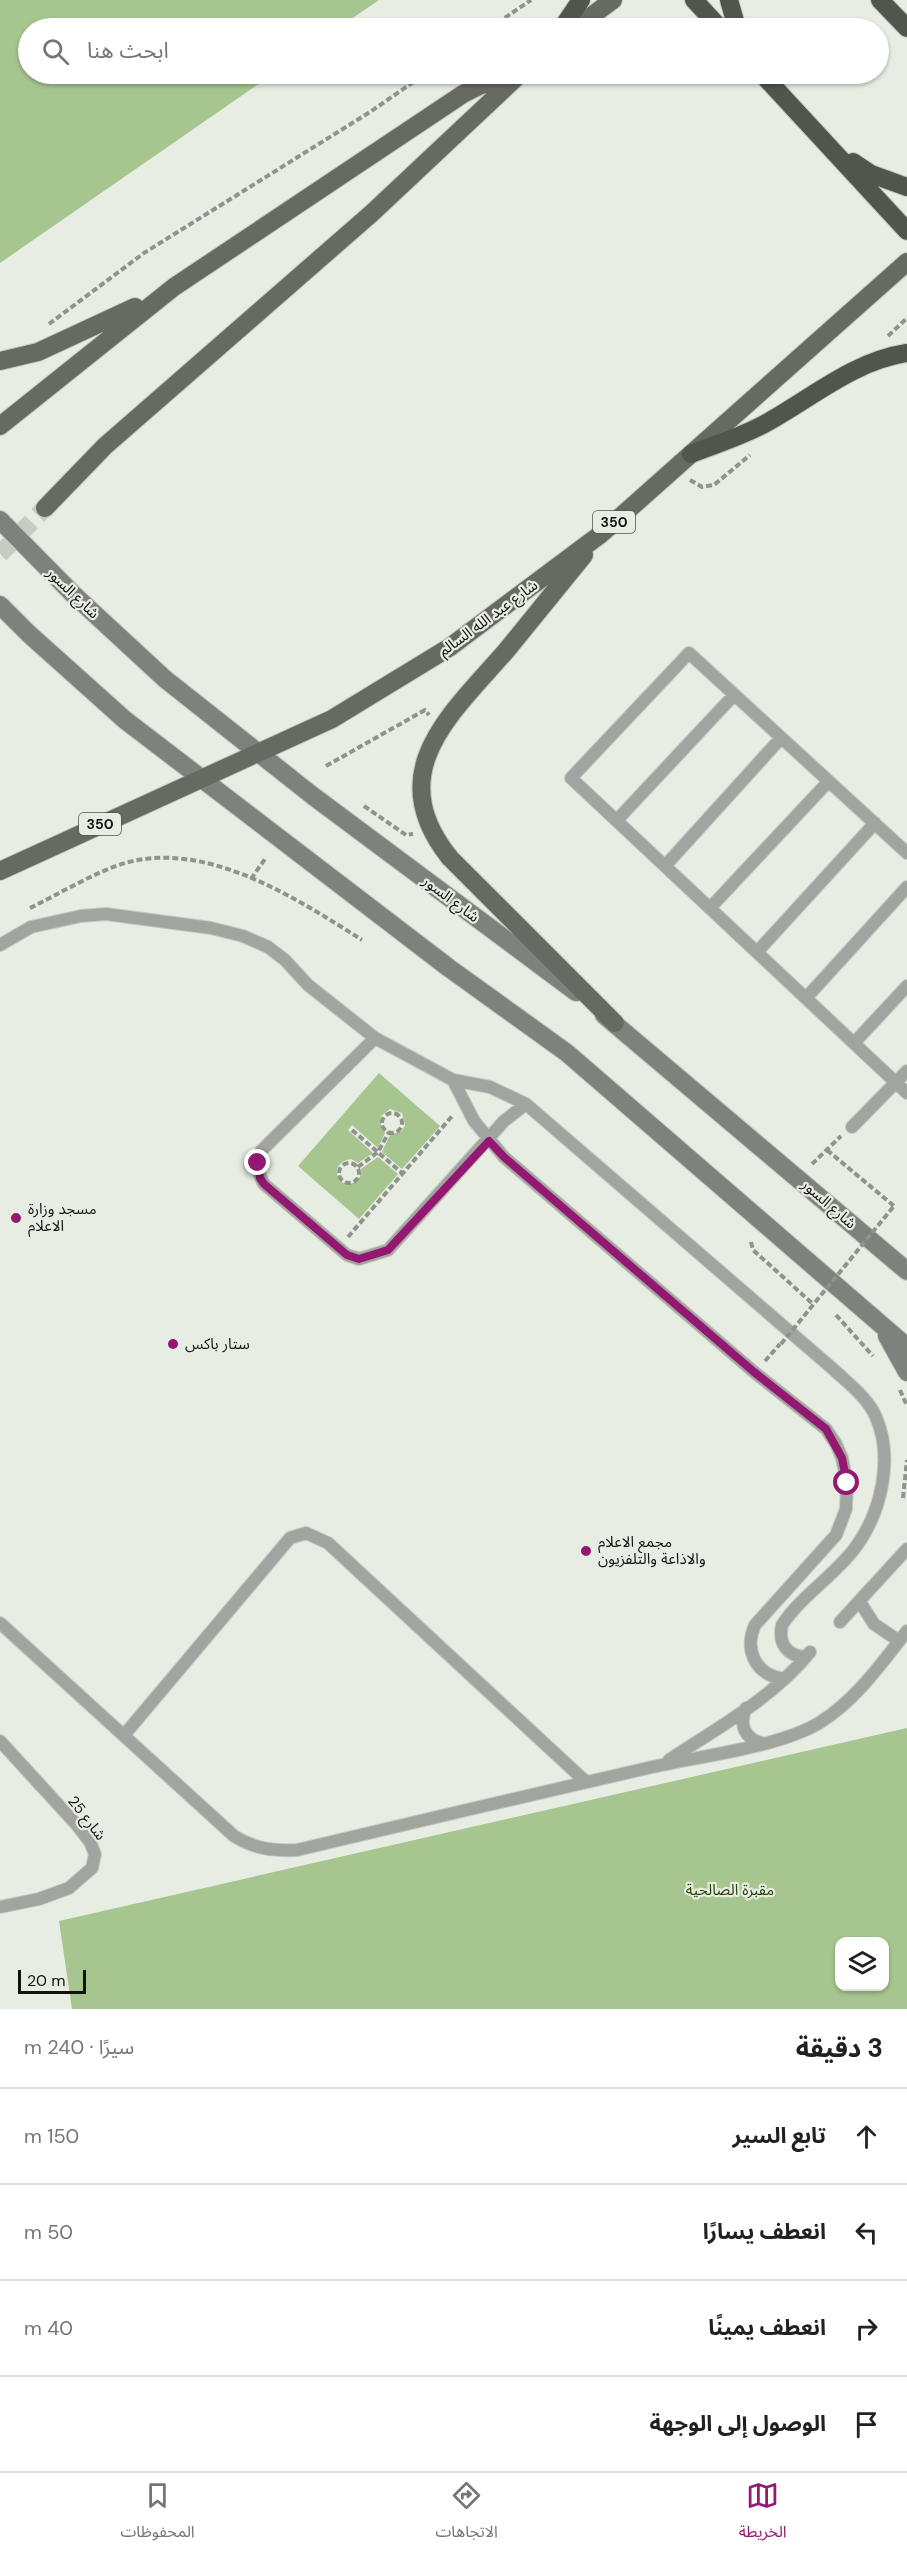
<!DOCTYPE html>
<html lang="ar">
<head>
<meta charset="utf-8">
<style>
  body { margin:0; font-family:"DM Sans","Noto Sans Arabic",sans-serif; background:#f6f6f6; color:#202124; direction:rtl }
  .controls { position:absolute; right:18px; bottom:18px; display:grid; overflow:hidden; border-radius:12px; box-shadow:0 2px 4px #0004 }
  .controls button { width:54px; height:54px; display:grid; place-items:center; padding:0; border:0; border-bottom:2px solid #e0e0e0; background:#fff; color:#202124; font:30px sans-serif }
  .scale { position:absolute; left:18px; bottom:15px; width:68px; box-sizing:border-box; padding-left:6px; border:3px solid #111310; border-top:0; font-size:16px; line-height:21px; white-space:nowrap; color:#111310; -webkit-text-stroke:4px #e7ede3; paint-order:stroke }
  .stop { position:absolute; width:18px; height:18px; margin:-14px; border:4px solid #941872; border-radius:50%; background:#fff }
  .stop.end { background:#941872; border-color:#fff; box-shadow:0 2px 6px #0008 }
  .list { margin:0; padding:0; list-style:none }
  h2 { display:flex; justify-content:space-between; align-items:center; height:78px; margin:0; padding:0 24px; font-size:26px }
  h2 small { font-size:20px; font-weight:400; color:#757577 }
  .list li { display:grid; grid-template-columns:39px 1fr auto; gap:18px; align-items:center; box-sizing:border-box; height:96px; padding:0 24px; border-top:2px solid #e0e0e0 }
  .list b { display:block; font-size:22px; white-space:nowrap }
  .list em { font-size:20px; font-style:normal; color:#757577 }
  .icon { flex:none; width:33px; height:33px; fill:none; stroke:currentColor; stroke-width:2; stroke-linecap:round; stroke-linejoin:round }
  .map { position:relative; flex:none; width:907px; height:2009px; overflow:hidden; direction:ltr }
  .search { position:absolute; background:#fff; box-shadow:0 2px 4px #0004; left:18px; right:18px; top:18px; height:66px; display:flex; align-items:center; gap:15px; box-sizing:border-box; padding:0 21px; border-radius:33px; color:#757577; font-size:22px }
  .sheet { height:462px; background:#fff }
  nav { display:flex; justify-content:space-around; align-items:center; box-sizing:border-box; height:84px; border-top:2px solid #e0e0e0; background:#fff; font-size:16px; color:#757577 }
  nav a { display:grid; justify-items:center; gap:3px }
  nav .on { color:#941872 }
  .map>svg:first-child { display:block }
  .green { fill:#a6c58f; fill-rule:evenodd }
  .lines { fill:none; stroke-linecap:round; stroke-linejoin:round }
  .primary-tunnel { stroke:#c7ccc3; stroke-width:18; stroke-dasharray:18 9; stroke-linecap:butt }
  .service-casing { stroke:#c5cac1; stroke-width:14 }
  .secondary-casing { stroke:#c5cac1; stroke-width:20 }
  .primary-casing { stroke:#c5cac1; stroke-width:20 }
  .motorway-casing { stroke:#c5cac1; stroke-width:20 }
  .path { stroke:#8f938c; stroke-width:4; stroke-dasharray:6 3; stroke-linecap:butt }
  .service { stroke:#a2a4a0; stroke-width:12 }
  .secondary { stroke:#7f827c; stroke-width:18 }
  .primary { stroke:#666a62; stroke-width:18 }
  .motorway { stroke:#50564d; stroke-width:18 }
  .path-bridge { stroke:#8f938c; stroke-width:4; stroke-dasharray:6 3; stroke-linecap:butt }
  .route { stroke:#941872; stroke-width:8 }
  .poi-dot { fill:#941872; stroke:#e7ede3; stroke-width:2 }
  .labels { text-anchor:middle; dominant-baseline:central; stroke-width:4.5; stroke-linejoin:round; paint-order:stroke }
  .shield { fill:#e7ede3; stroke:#51544f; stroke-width:1.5 }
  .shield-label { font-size:14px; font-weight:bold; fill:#111310 }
  .street-label { font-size:15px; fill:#111310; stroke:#e7ede3 }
  .poi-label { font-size:15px; fill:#111310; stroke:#e7ede3; text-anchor:start }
  .park-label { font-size:15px; fill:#264404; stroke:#e7ede3 }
</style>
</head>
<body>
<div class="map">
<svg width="907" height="2009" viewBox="0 0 907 2009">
  <rect width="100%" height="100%" fill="#e7ede3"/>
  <path class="green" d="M 0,0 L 379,0 L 338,28 L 28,28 L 28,74 L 273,74 L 0,263 Z
    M 379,1073 L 440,1126 L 402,1169 L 382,1152 L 390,1135 L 402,1131 L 405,1125 L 402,1113 L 390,1109 L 381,1116 L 381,1128 L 385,1133 L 378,1148 L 352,1125 L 348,1130 L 373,1153 L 358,1163 L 351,1159 C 341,1161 336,1165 337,1175 L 343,1183 C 354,1186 362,1180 361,1169 L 378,1157 L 398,1174 L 359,1219 L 298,1166 Z
    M 907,1728 L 907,2009 L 72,2009 L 59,1921 ZM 840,1942 L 884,1942 L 884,1986 L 840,1986 Z"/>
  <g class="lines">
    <path class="primary-tunnel" d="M 0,554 L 45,508"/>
    <defs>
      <path id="service" d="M 617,820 L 734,695
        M 907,853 L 689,653 L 571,778 L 907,1093
        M 665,866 L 781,738
        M 710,908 L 828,782
        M 0,945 L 31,927 L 81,916 L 106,914 L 211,928 L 243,936 L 268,947 L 285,960 L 308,985 L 375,1038 L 453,1080 L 490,1087 L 526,1104 L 833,1369 C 848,1383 868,1398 876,1417 C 894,1459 881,1513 855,1548 C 834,1576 801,1596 782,1625 C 778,1644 787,1656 806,1657
        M 757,952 L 875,823
        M 806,998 L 907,887
        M 375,1038 L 261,1151 C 258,1163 257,1173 264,1184 L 347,1255 L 359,1259 L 388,1250 L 504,1121 L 526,1104
        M 854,1043 L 907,986
        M 453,1080 L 474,1121 L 504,1157 L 754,1372 L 826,1429 L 836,1444 L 842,1458 L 847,1483 L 846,1509 L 836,1535 L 755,1625 C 744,1650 755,1674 783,1679
        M 852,1127 L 907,1071
        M 860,1602 L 874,1624 L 899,1641
        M 840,1622 L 907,1549
        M 0,1623 L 234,1836 C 255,1849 273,1851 297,1850 C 415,1822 534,1794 652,1767 C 700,1756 779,1747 819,1723 C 855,1701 881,1664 907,1631
        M 746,1708 C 739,1724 744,1738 761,1743
        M 125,1734 L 290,1538 L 306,1533 L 328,1543 L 586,1782
        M 0,1741 L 76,1824 L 90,1842 L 95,1854 L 92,1868 L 69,1888 L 39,1899 L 0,1907
        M 669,1760 C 717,1728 773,1698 810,1652"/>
      <path id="secondary" d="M 0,520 L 73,594 L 165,679 L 313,796 L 576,992
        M 0,605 L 29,634 L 125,720 L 449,968 L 567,1053 L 907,1347
        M 604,1015 L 907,1271
        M 887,1336 L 907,1372"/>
      <path id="primary" d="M 575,28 L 613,0
        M 0,361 L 38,352 L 135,307
        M 0,426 L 174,287 L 463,94 L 481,85 L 518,74
        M 45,508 L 105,446 L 372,213 L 520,74
        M 584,555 C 558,587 532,619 506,651 C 451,714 381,772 450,858 L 615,1023
        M 0,871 L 332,719 L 450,647 L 601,534 L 907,262"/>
      <path id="motorway" d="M 694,0 L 720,28
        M 729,0 L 737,28
        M 880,0 L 907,28
        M 562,28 L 581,0
        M 762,74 L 907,231
        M 853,162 L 871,174 L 907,187
        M 691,454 C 716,444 744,436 768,422 C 813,397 854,361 907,353"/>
    </defs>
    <use href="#service" class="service-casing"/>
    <use href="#secondary" class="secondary-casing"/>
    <use href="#primary" class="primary-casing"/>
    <use href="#motorway" class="motorway-casing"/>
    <path class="path" d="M 490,28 L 531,0
      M 49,324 L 144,253 L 370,112 L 425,74
      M 888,336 L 907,318
      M 690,480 L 702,487 L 714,485 L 750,455
      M 326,766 L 425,710 L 429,715
      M 364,806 L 406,835 L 413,834
      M 251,879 L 265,859
      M 30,908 C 57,895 97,871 125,863 C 207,840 296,898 362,940
      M382 1123a10 10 0 1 1 20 0a10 10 0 1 1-20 0Z
      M 352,1130 L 402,1173
      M 827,1150 L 894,1206
      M339 1173a10 10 0 1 1 20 0a10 10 0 1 1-20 0Z
      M 812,1164 L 841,1136
      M 358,1167 L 378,1152 L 389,1132
      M 348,1237 L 453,1115
      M 751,1242 L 753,1250 L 813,1304
      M 836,1315 L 873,1356
      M 765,1361 L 780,1344
      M 900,1390 L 907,1406
      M 903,1498 L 907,1460"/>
    <use href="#service" class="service"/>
    <use href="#secondary" class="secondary"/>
    <use href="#primary" class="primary"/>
    <use href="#motorway" class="motorway"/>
    <path class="path-bridge" d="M 781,1344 L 894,1206"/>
  </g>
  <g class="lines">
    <path class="route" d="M 258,1163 L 260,1178 L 264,1184 L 347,1255 L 359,1259 L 388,1250 L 489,1141 L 504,1157 L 754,1372 L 826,1429 L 842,1458 L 847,1483"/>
  </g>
  <g class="poi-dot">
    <circle cx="16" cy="1218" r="6"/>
    <circle cx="173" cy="1344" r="6"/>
    <circle cx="586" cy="1551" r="6"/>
  </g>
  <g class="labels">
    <g class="shield">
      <rect x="593" y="511" width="42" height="22" rx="4.5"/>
      <rect x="79" y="813" width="42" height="22" rx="4.5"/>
    </g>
    <g class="shield-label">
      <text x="614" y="522">350</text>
      <text x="100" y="824">350</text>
    </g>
    <g class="street-label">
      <text transform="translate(73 593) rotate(44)">شارع السور</text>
      <text transform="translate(488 618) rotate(-36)">شارع عبد الله السالم</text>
      <text transform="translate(451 899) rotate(37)">شارع السور</text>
      <text transform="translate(829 1204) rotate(41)">شارع السور</text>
      <text transform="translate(87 1818) rotate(52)">شارع 25</text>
    </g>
    <g class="poi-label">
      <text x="28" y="1209">مسجد وزارة<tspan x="28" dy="17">الاعلام</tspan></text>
      <text x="185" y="1344">ستار باكس</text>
      <text x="598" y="1542">مجمع الاعلام<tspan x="598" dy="17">والاذاعة والتلفزيون</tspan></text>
    </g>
    <g class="park-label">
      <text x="730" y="1890">مقبرة الصالحية</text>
    </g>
  </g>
</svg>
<div class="controls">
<button><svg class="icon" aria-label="layers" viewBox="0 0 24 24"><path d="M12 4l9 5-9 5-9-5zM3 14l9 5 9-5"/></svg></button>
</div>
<div class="scale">20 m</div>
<div class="stop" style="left:847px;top:1483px"></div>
<div class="stop end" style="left:258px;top:1163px"></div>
<div class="search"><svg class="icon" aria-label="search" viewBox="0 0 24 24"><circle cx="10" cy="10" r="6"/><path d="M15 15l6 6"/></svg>ابحث هنا</div>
</div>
<section class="sheet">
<h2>3 دقيقة<small>سيرًا · 240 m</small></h2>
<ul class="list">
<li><svg class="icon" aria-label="ahead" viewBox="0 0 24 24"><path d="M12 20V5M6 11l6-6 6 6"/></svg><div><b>تابع السير</b></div><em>150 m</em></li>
<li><svg class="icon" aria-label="left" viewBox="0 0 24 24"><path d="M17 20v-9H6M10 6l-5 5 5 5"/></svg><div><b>انعطف يسارًا</b></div><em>50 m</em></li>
<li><svg class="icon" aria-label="right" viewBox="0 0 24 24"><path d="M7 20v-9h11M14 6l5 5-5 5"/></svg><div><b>انعطف يمينًا</b></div><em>40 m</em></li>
<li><svg class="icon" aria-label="arrive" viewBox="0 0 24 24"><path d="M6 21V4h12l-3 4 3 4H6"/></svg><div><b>الوصول إلى الوجهة</b></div></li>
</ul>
</section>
<nav>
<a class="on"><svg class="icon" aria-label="map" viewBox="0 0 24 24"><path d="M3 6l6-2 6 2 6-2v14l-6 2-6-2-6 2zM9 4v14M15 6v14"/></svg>الخريطة</a>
<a><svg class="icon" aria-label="directions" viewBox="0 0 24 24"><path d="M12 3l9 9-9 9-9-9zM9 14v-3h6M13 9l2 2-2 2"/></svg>الاتجاهات</a>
<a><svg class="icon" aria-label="saved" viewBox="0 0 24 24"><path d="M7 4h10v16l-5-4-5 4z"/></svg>المحفوظات</a>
</nav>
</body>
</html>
